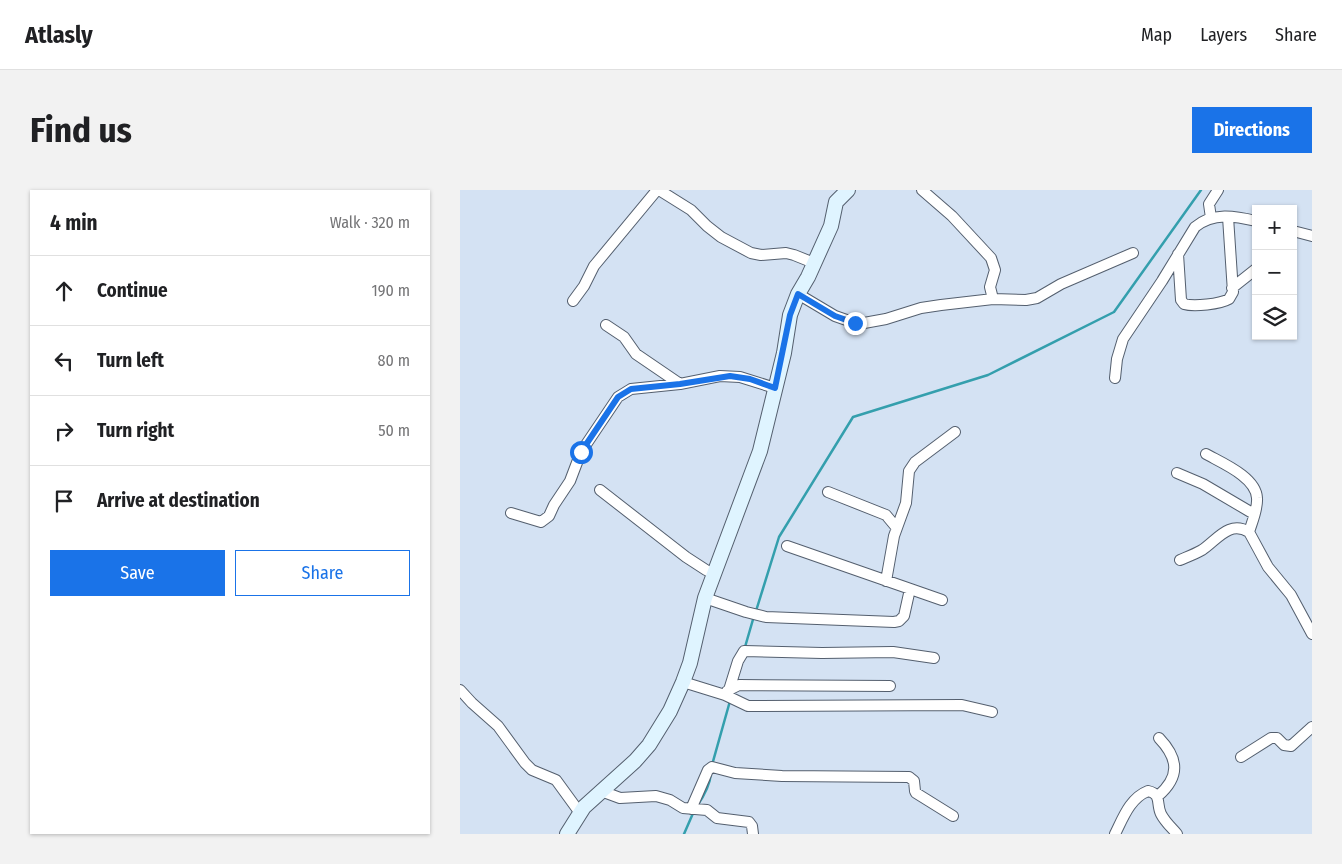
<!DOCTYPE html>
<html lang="en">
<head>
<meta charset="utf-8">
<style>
  body { margin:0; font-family:"Fira Sans Condensed",sans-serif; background:#f2f2f2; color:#202124 }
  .controls { position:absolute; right:15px; top:15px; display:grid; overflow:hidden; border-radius:0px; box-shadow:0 1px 4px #0004 }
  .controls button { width:45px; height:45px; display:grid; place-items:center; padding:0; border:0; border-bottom:1px solid #e0e0e0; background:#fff; color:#202124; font:25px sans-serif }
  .stop { position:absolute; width:15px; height:15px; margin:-11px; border:4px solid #1a73e8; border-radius:50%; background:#fff }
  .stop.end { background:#1a73e8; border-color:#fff; box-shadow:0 1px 5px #0008 }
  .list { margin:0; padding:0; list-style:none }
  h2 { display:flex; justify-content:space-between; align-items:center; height:65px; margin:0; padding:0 20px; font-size:21px }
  h2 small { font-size:16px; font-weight:400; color:#757577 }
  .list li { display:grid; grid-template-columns:32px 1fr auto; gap:15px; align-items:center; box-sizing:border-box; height:70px; padding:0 20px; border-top:1px solid #e0e0e0 }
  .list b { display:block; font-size:19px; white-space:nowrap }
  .list em { font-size:16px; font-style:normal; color:#757577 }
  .actions { display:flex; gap:10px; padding:15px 20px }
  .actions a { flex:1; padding:11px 0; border:1px solid #1a73e8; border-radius:0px; text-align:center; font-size:18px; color:#1a73e8 }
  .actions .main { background:#1a73e8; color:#fff }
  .icon { flex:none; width:28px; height:28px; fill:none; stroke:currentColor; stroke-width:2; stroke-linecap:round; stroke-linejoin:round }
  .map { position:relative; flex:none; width:852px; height:644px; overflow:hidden; border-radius:0px }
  header { display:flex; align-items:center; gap:30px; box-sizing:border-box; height:70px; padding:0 25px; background:#fff; border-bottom:1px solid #e0e0e0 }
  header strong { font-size:24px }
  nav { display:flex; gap:28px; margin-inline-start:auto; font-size:18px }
  .intro { display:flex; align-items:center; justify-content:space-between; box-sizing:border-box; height:120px; padding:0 30px }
  h1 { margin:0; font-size:35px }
  .button { padding:12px 22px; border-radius:0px; background:#1a73e8; color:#fff; font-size:18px; font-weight:700 }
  main { display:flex; gap:30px; padding:0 30px }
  aside { flex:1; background:#fff; border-radius:0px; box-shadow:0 1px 4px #0004 }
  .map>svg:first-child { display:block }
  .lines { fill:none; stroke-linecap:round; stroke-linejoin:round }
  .stream { stroke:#349fad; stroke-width:2.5 }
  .street-casing { stroke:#545f6e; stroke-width:12 }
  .secondary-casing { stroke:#545f6e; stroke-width:16 }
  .street { stroke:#fff; stroke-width:10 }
  .secondary { stroke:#dff4ff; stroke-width:14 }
  .route { stroke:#1a73e8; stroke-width:6 }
</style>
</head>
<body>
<header>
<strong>Atlasly</strong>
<nav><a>Map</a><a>Layers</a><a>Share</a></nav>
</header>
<div class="intro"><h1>Find us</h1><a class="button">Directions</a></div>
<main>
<aside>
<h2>4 min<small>Walk · 320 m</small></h2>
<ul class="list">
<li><svg class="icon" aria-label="ahead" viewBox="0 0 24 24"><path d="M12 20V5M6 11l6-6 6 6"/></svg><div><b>Continue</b></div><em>190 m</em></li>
<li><svg class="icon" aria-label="left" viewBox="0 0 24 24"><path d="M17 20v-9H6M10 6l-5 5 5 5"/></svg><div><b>Turn left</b></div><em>80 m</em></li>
<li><svg class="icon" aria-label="right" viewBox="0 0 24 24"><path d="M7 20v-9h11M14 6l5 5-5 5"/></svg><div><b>Turn right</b></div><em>50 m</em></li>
<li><svg class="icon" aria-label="arrive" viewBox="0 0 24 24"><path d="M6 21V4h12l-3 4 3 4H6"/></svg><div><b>Arrive at destination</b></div></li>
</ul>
<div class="actions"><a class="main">Save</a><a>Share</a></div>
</aside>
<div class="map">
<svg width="852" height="644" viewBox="0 0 852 644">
  <rect width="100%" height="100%" fill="#d4e2f3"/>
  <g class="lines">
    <path class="stream" d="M 296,421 L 319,347 L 393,227 L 528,185 L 654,122 L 741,0
      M 285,457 L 294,426
      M 252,575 L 270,511
      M 237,616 C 244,606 250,596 251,583
      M 224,644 L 234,621"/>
    <defs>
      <path id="street" d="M 199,0 L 231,20 L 247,36 L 261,47 L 291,63 L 301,65 L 326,63 L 334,65 L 354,73
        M 462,0 L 492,26 L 531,68 L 535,80 L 530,97 L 533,109
        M 751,28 L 749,14 L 758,0
        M 833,41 L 852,46
        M 718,64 L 721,110 L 724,114 C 734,117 760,114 769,109 L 773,102 L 768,27
        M 772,98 L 796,79
        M 338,104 L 375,126 L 395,133 L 404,133 L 426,129 L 461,118 L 481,115 L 533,109 L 566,110 L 577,108 L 601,94 L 673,63
        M 113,111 L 124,96 L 134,76 L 197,0
        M 146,135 L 164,147 L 176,164 L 220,194
        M 655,188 L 657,169 L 663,149 L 702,91 L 735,37 C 753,22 775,26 796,31
        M 746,264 C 762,273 796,287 797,308 C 798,319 792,332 789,342
        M 717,283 L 743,294 L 794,324
        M 140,300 L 226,367 L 246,380 L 254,384
        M 368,302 L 426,325 L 436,337
        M 51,323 L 81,332 L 89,326 L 94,315 L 110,291 L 121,262 L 158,207 L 171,199 L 220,194 L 260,186 L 280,187 L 315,198
        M 327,356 L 482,410
        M 720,370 C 727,367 735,364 742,360 C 757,350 769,330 789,342 L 808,377 L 831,405 L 852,444
        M 426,391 L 434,346 L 446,313 L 449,281 L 455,272 L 495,242
        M 245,408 L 286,422 L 306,427 L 434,432 L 439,431 L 444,426 L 450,399
        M 223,492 L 265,505 L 288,516 L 502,515 L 532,522
        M 0,500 L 12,513 L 38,536 L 65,573 L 72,580 L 96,590 L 120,623
        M 269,500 L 278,471 L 284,461 L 362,463 L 433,462 L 474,468
        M 267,501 L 279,495 L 430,496
        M 781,567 L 811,548 L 817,548 L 824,555 L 831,556 L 852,537
        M 141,601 L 160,608 L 196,606 L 210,610 L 223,618 L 247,620 L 257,628 L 289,632 L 292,636 L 293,644
        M 698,606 C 720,587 719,569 699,548
        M 231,619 L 248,580 L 252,577 L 275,583 L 322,586 L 449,587 L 454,591 L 455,601 L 456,603 L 493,626
        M 655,644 C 663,628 670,608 688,601 C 702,604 696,614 701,624 C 705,632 712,638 717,644"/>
      <path id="secondary" d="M 107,644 L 124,617 L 175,571 L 189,555 L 210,521 L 223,492 L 230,473 L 245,408 L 300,261 L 324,163 L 330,125 L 338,104 L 348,87 L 371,36 L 376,12 L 388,0"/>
    </defs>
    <use href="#street" class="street-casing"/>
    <use href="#secondary" class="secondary-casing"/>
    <use href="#street" class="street"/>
    <use href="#secondary" class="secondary"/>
  </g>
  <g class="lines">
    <path class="route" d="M 121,262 L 158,207 L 171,199 L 220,194 L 270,186 L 290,189 L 315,198 L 330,125 L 338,104 L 375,126 L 395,133"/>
  </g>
</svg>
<div class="controls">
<button>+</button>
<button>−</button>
<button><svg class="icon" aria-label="layers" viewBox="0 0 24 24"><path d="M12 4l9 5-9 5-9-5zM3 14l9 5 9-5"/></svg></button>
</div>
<div class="stop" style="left:121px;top:262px"></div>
<div class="stop end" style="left:395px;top:133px"></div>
</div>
</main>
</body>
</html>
